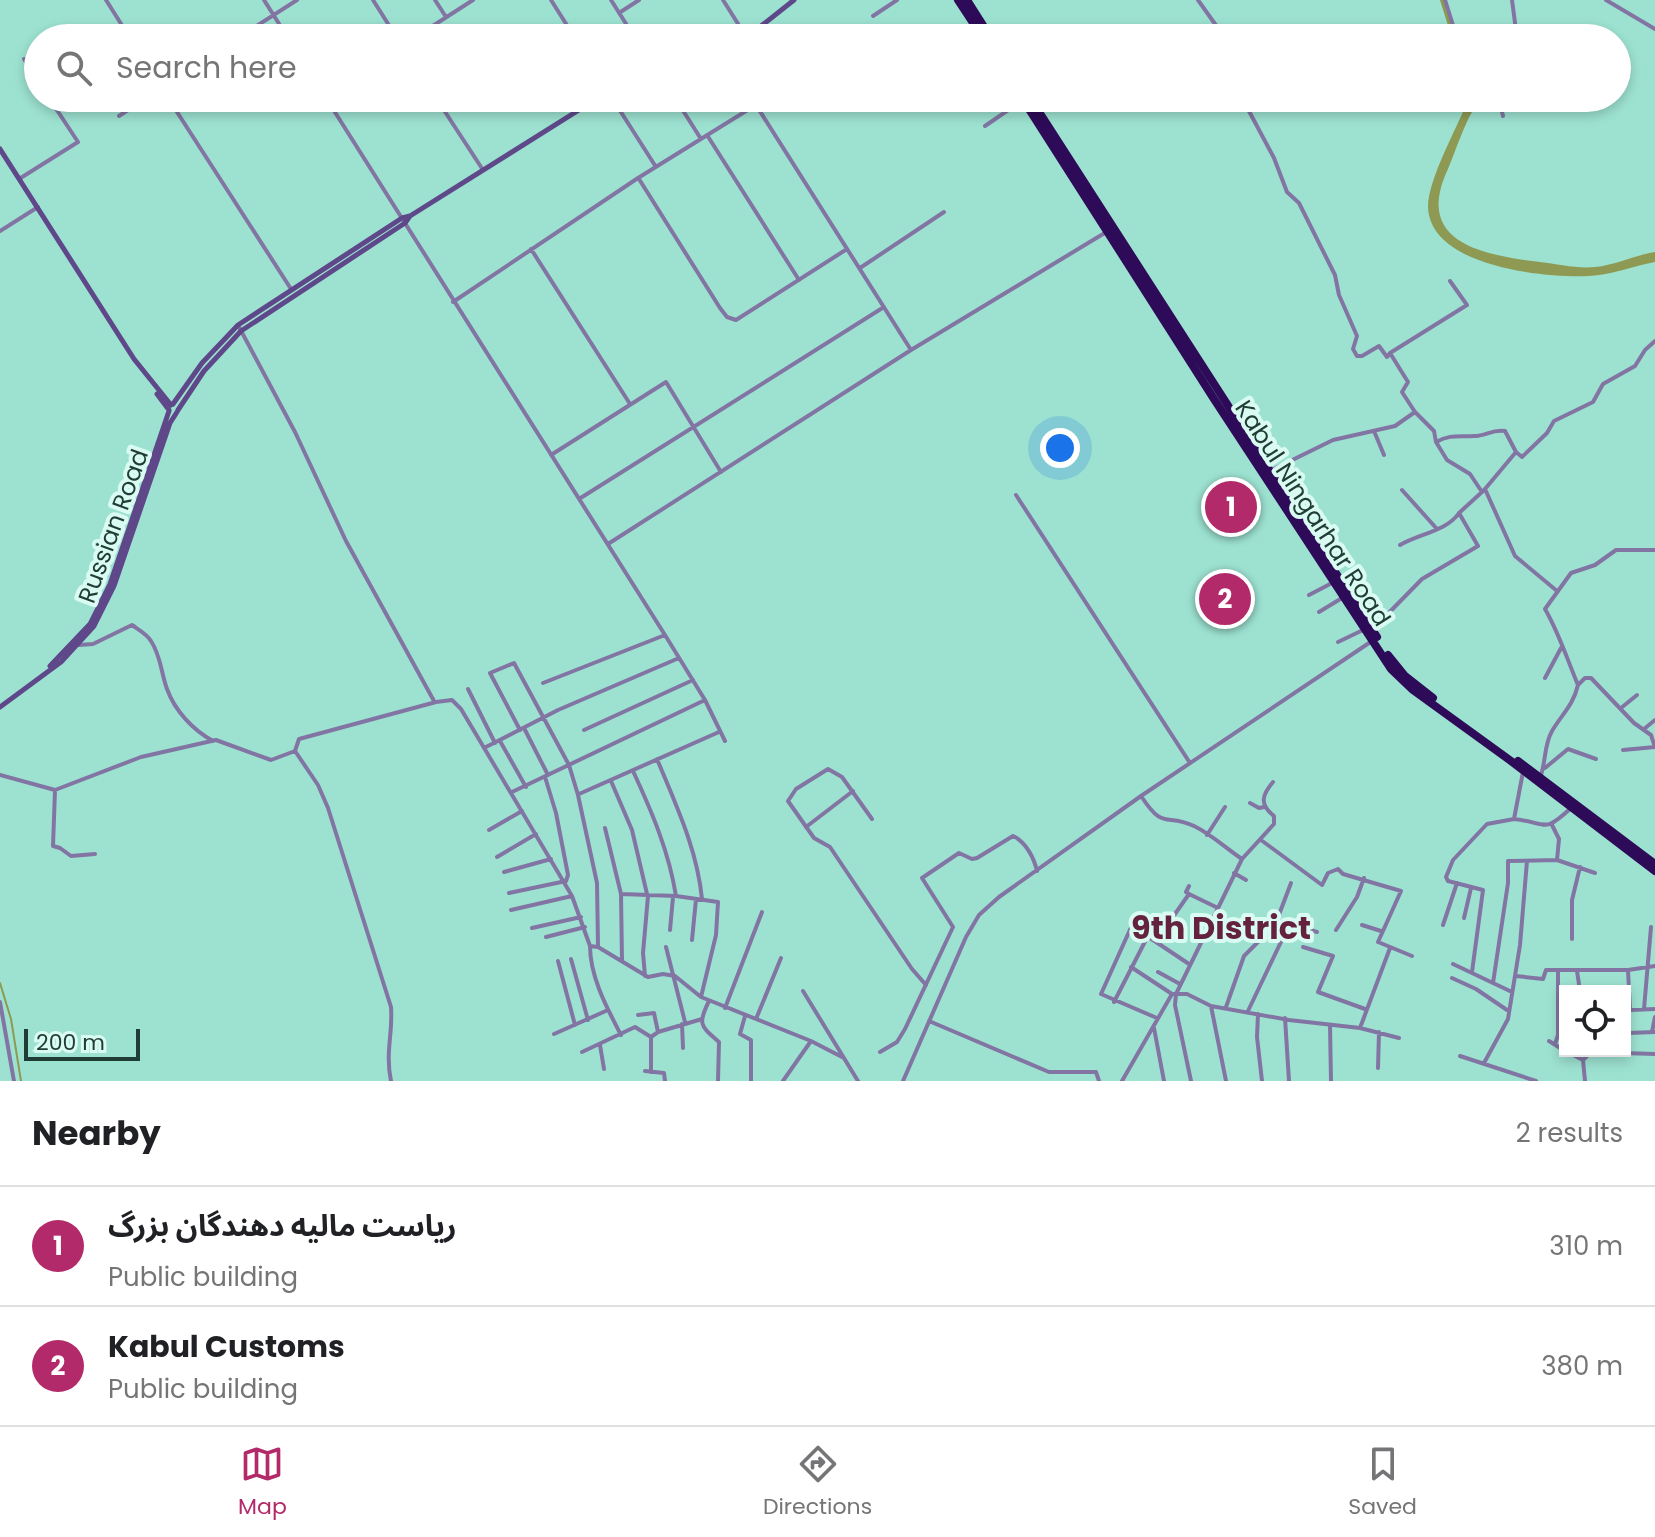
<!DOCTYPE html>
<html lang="en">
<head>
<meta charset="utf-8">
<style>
  body { margin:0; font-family:Poppins,"Noto Sans Arabic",sans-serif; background:#f2f2f2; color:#202124 }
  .controls { position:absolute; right:24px; bottom:24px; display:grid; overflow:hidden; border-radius:0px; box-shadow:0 4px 12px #0003 }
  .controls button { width:72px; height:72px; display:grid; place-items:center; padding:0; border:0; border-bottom:2px solid #e0e0e0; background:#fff; color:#202124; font:40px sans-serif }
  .scale { position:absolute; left:24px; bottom:20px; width:116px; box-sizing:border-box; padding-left:8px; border:4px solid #1f3c35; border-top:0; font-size:22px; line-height:28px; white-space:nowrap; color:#1f3c35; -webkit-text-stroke:6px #d9fbf2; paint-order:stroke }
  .you { position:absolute; left:1060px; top:448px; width:28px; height:28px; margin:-20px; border:6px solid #fff; border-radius:50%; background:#1a73e8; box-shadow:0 0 0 12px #1a73e833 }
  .badge { display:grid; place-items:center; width:52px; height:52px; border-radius:50%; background:#b32a6a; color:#fff; font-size:26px; font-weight:700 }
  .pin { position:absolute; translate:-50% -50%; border:4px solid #fff; box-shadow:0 2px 8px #0006 }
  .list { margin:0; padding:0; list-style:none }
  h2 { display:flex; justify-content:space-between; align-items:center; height:104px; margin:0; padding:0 32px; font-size:34px }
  h2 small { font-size:26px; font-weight:400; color:#757577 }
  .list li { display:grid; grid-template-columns:52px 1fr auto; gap:24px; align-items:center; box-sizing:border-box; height:120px; padding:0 32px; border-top:2px solid #e0e0e0 }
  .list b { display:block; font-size:30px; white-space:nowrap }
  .list p { margin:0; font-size:26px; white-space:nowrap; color:#757577 }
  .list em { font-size:26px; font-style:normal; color:#757577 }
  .icon { flex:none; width:44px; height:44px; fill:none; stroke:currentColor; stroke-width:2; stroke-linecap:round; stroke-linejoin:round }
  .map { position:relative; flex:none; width:1655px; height:1081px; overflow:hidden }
  .search { position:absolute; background:#fff; box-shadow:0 4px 12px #0003; left:24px; right:24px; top:24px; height:88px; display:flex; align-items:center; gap:20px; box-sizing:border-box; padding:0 28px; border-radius:44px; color:#757577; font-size:30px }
  .sheet { height:344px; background:#fff }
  nav { display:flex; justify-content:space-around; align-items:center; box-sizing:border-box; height:112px; border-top:2px solid #e0e0e0; background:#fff; font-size:22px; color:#757577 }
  nav a { display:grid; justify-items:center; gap:4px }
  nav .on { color:#b32a6a }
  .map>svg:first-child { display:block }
  .water { fill:#8e9a53 }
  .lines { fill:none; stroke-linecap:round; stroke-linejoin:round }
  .stream { stroke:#8e9a53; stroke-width:2 }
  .canal { stroke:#8e9a53; stroke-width:4 }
  .street { stroke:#8275a3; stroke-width:4 }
  .secondary { stroke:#5e488a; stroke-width:5 }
  .highway { stroke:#2e0b58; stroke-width:8 }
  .labels { text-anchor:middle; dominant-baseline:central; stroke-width:8; stroke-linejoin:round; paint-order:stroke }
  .street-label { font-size:24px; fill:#1f3c35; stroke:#d9fbf2 }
  .district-label { font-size:32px; font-weight:bold; fill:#64223e; stroke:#d9fbf2 }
</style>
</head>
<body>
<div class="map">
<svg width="1655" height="1081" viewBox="0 0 1655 1081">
  <rect width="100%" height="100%" fill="#9de2d1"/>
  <path class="water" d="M 1469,98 L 1483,98 C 1469,108 1456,151 1448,169 C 1413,243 1483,255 1540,262 C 1558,264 1577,269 1595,267 C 1616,265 1635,255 1655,252 L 1655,262 C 1633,266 1611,275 1589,276 C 1545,278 1430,267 1428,207 C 1428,179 1458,126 1469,98 Z"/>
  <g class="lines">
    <path class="stream" d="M 0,983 L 11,1019 L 21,1081"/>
    <path class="canal" d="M 1442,0 L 1454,38"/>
    <path class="street" d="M 106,0 L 130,38
      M 264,0 L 288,38
      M 373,0 L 397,38
      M 435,0 L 446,17
      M 551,0 L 575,38
      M 611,0 L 635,38
      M 723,0 L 747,38
      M 1198,0 L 1225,38
      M 1445,0 L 1457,38
      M 1512,0 L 1517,38
      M 1606,0 L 1655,29
      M 619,13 L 639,0
      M 873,16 L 897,0
      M 238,38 L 297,0
      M 414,38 L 473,0
      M 24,59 L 38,81
      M 168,98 L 291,289
      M 326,98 L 665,635 L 705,700 L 725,741
      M 436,98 L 483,170
      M 612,98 L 656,167
      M 675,98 L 701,139
      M 1242,98 L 1274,158 L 1287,192 L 1299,203 L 1335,275 L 1339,295 L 1357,336 L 1353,349 L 1357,356 L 1362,356 L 1379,346 L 1387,357 L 1390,353 L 1408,382 L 1402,392 L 1415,412 L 1434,431 L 1436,442 L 1447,460 L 1470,474 L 1482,492 L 1485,489 L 1515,556 L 1557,591
      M 756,105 L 911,350
      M 119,116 L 146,98
      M 1503,116 L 1501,108 L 1505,98
      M 985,126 L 1023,100
      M 707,135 L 799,280
      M 19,179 L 78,142 L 49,98
      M 639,179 L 720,308 L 727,317 L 736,320 L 847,249
      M 0,231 L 38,207
      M 531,249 L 630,404
      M 860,268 L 944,212
      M 453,302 L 638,178 L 767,98
      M 238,325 L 295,432 L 346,541 L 434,701
      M 1390,353 L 1467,305 L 1450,281
      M 1374,431 L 1384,455
      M 1436,442 C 1450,434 1460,437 1474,436 C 1486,436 1492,429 1505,431 L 1516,452
      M 551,455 L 666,382 L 721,472
      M 1270,471 L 1333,440 L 1395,426 L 1415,412
      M 1485,489 L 1516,452 L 1522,457 L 1547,433 L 1554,421 L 1593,402 L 1603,384 L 1635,366 L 1645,350 L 1655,341
      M 1402,490 L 1437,529
      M 1016,495 L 1190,763
      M 579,499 L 884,307
      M 608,544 L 911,350 L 1108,231
      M 1400,545 C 1418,534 1447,531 1459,513
      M 1309,595 L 1332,583
      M 1319,612 L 1342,598
      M 1374,628 L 1422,579 L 1478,546 L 1459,513 L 1482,492
      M 1338,642 L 1363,630
      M 79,645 L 93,644 L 132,625 C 139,630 147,634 151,641 C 161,656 161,673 167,689 C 175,711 193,730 213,741
      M 1545,678 L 1561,648
      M 543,683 L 665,635
      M 1578,685 L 1585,678 L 1591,678 L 1634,723 L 1651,735 L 1655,747 L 1623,750
      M 468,689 L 495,743
      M 1621,708 L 1637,695
      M 524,728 L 548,775
      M 1644,729 L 1655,720
      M 520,730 L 490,673 L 514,663 L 569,765 L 578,795 L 597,883 L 598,947
      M 584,730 L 693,680
      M 500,741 L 526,787
      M 484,748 L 558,710 L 679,658
      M 657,759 C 676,805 697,849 702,899
      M 1545,768 L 1568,749 L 1596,759
      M 633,771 C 652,812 669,852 676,896
      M 0,775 L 55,790 L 53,846 L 60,848 L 71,856 L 95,854
      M 1541,775 C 1546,760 1544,745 1552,731 C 1562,714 1573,706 1578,685 C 1567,659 1559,633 1545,609 L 1571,573 L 1595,565 L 1616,550 L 1655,550
      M 611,781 L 632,830 L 647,894
      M 55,790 L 141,757 L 216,740 L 271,760 L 295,751
      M 512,792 L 705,700
      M 579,794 L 719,732
      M 1141,796 C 1164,831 1165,813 1194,826 C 1211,834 1227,849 1242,859
      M 1250,803 L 1259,808 L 1264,807
      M 872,819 L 842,777 L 828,769 L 796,789 L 788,801 L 814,838 L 830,847 L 912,969 L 926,985
      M 1514,819 C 1548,823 1543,834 1571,808
      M 1552,825 L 1559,839 L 1557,860
      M 806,827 L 853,791
      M 605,828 L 621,894 L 622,961
      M 489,830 L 522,811
      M 1207,835 L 1225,807
      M 1261,840 L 1322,885 L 1328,873 L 1338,869 L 1343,874 L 1401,891 L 1378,942 L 1412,956
      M 497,857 L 536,834
      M 504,872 L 551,859
      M 1234,873 L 1246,880
      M 1291,883 L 1277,920 L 1317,932
      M 509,893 L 566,881 L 568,875 L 556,813 L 545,777
      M 621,894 L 676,896 L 718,902 L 716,935 L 701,997
      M 1189,894 L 1218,908
      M 511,910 L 572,896
      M 1464,918 L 1471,888
      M 1133,923 L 1101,994 L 1157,1018
      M 1362,925 L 1381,931
      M 1443,925 L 1457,883
      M 532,928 L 581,917
      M 670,930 L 673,897
      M 1336,930 L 1357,897 L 1364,878
      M 1147,936 L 1189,964
      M 546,937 L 585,927
      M 1572,939 L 1572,900 L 1580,867
      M 692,940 L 696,899
      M 590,946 C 590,977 607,1008 621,1035
      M 666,947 L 685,1022
      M 1303,947 L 1333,956 L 1318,992 L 1365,1009
      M 571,959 L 588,1020
      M 558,961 L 575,1025
      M 1453,964 L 1512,992
      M 1131,967 L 1172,994
      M 1628,970 L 1630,1010 L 1655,1009
      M 1577,971 L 1580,991
      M 1158,972 L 1180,984
      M 1472,972 L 1483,890 L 1448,881 L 1446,877 L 1453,860 L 1487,824 L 1514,819 L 1523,772
      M 645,976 L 643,953 L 648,896
      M 1516,976 L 1543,979 L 1546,970 L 1628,970 L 1655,966
      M 1452,978 L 1476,989 L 1507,1010
      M 1493,983 L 1508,883 L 1508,861 L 1557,860 L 1595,873
      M 803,991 L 858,1081
      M 709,1001 C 697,1025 701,1026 719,1042 L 718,1081
      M 0,1002 L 14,1081
      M 1114,1002 L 1152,928 L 1161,934 L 1189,894 L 1186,892 L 1189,886
      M 1211,1006 L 1226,1081
      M 1226,1007 L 1244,956 L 1259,941 L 1270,919 L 1276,919
      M 725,1008 L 762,912
      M 1644,1009 L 1651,927
      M 1248,1011 L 1290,923
      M 1258,1014 L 1257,1037 L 1262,1081
      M 638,1015 L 654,1013 L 658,1032
      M 745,1016 L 740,1034 L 751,1040 L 751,1081
      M 1285,1018 L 1289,1081
      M 756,1019 L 781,958
      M 929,1021 L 1049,1072 L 1096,1072 L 1099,1081
      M 682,1024 L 683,1048
      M 1330,1025 L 1331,1081
      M 1154,1028 L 1164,1081
      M 1360,1028 L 1390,948
      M 1625,1028 L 1629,1028 L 1628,1033 L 1655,1032
      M 1652,1032 L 1655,1017
      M 554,1034 L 608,1010
      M 1549,1041 L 1565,1051
      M 1555,1044 L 1558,1035 L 1558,971
      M 600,1045 L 604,1069
      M 1565,1051 L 1583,1060
      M 582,1052 L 635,1027 L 651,1037 L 658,1032 L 702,1019
      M 880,1052 L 897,1042 L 905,1029 L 953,927 L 922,878 L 959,853 L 972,859 L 977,858 L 1013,836 C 1026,842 1034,858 1037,871
      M 1460,1056 L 1536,1081
      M 1484,1063 L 1508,1019 L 1520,945 L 1527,861
      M 1378,1068 L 1379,1032
      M 645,1071 L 664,1073 L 665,1081
      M 651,1072 L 651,1037
      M 391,1081 C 385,1052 393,1034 391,1007 L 328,808 L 318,785 L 295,751 L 299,739 L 436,702 L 452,700 L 461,709 L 572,896 L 590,946 L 598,947 L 648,977 L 663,974 L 675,976 L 701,997 L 811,1041 L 844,1058
      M 783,1081 L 811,1041
      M 903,1081 L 966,937 L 979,915 L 999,897 L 1141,796 L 1372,641
      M 1122,1081 L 1172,994 L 1187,994 L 1211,1006 L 1289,1020 L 1360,1028 L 1399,1038
      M 1191,1081 L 1175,1005 L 1176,994 L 1242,859 L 1274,824 L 1274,816 C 1259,804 1262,795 1273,782
      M 1585,1081 L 1583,1060 L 1591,1052 L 1655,1054"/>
    <path class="secondary" d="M 746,38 L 794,0
      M 0,149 L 134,359 L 171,405
      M 157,394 L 169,410
      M 173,404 L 202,363 L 238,325 L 402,218 L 410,216 L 598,98
      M 178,410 L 204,371 L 241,331 L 405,223 L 410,216
      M 50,666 L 90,624 L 110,584 L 169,411
      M 0,707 L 61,662 L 94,626 L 114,586 L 170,423 L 177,412"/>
    <path class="highway" d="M 958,0 L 983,38
      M 967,0 L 991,38
      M 1022,98 L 1214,399 L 1391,669 L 1413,690 L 1511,761 L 1655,871
      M 1030,98 L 1377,637
      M 1388,655 L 1405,676 L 1433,698
      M 1518,761 L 1655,864"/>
  </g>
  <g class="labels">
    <g class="street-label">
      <text transform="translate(1313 513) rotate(57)">Kabul Ningarhar Road</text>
      <text transform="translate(113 526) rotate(-70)">Russian Road</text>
    </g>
    <g class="district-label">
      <text x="1221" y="927">9th District</text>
    </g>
  </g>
</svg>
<div class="controls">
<button><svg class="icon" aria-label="locate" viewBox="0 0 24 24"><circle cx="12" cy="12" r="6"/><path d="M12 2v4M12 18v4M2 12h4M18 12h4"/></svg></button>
</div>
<div class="scale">200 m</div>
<div class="you"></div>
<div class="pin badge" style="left:1231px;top:507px">1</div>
<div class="pin badge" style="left:1225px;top:599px">2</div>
<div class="search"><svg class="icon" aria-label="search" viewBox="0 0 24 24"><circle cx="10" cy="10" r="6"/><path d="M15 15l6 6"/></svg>Search here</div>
</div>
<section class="sheet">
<h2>Nearby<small>2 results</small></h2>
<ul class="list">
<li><span class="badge">1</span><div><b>ریاست مالیه دهندگان بزرگ</b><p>Public building</p></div><em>310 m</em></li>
<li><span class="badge">2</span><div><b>Kabul Customs</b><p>Public building</p></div><em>380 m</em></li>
</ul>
</section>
<nav>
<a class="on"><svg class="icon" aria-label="map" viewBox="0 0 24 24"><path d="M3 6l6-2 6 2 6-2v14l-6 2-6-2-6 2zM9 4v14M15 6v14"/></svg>Map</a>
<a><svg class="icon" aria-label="directions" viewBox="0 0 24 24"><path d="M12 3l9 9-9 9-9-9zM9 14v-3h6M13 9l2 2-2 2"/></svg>Directions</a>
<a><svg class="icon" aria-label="saved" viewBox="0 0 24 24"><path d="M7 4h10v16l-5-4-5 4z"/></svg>Saved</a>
</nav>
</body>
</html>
